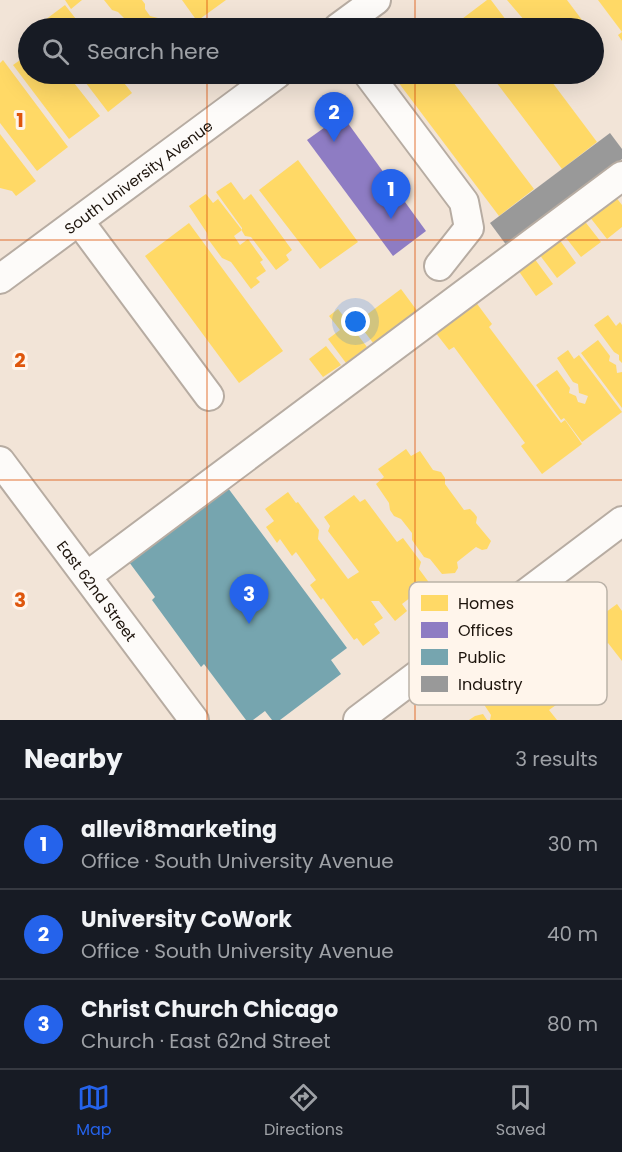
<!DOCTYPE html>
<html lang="en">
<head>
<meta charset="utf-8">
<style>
  body { margin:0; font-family:Poppins,sans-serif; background:#20242c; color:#f1f3f6 }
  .you { position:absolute; left:356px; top:322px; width:21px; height:21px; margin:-15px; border:4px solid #fff; border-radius:50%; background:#1a73e8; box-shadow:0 0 0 9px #1a73e833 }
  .badge { display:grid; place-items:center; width:39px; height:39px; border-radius:50%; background:#2563eb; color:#fff; font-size:20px; font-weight:700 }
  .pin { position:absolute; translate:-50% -50px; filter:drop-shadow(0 2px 3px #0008) }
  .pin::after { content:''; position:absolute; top:32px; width:21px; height:18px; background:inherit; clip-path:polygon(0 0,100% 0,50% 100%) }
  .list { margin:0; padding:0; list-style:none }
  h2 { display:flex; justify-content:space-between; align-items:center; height:78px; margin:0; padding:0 24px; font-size:26px }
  h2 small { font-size:20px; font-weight:400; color:#9ea1a6 }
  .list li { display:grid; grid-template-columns:39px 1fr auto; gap:18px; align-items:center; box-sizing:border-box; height:90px; padding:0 24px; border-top:2px solid #363941 }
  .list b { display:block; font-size:22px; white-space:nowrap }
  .list p { margin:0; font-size:20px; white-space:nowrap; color:#9ea1a6 }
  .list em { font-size:20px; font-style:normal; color:#9ea1a6 }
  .icon { flex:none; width:33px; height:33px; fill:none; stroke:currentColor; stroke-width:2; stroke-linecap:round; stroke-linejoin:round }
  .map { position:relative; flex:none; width:622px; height:720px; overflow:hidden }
  .search { position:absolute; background:#171b24; box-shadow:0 6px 24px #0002; left:18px; right:18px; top:18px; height:66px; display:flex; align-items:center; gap:15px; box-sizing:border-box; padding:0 21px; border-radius:33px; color:#9ea1a6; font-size:22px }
  .sheet { height:348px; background:#171b24 }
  nav { display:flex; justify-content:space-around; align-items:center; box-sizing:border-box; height:84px; border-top:2px solid #363941; background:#171b24; font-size:16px; color:#9ea1a6 }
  nav a { display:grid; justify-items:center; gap:3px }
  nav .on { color:#2563eb }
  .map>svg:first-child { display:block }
  .homes { fill:#ffd966 }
  .offices { fill:#8e7cc3 }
  .public { fill:#76a5af }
  .industry { fill:#999 }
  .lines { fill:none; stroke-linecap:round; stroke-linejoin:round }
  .minor-casing { stroke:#b7aca2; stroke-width:32 }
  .minor { stroke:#fdfbf9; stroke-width:28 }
  .grid { fill:none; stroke:#de560c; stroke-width:1.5; stroke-opacity:0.55 }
  .labels { text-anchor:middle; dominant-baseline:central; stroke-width:6; stroke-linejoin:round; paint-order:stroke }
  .street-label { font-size:15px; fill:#1d140c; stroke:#fff5eb }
  .key { fill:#fff5eb; stroke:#bbb2a8; stroke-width:1.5 }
  .key-label { font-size:16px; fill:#1d140c }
  .grid-label { font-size:20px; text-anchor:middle; font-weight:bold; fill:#de560c; stroke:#fff5eb; stroke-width:6; stroke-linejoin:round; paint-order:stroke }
</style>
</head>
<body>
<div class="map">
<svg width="622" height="720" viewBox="0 0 622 720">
  <rect width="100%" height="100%" fill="#f2e4d7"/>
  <path class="homes" d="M 65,0 L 82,0 L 71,9 Z
    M 104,0 L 142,0 L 145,4 L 145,9 L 150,16 L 158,18 L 163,24 L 162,28 L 126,28 L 123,25 L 125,19 L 118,12 L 112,10 Z
    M 182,0 L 226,0 L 197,21 Z
    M 487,0 L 491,0 L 512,28 L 456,28 L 454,25 Z
    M 507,0 L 567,0 L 588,28 L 531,28 Z
    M 598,0 L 622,0 L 622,41 L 618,35 L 622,32 Z
    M 65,5 L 83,28 L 45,28 L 41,23 Z
    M 28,45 L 28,74 L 67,74 L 100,116 L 69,139 L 13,65 L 23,58 L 18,53 Z
    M 3,60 L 68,147 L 37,171 L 0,123 L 0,63 Z
    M 79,74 L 117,74 L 132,93 L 108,112 Z
    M 392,74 L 447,74 L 534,189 L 499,216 Z
    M 490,74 L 546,74 L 597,142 L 562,169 Z
    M 0,134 L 36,181 L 16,196 L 12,191 L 0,188 Z
    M 298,160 L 358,242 L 320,269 L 259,190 Z
    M 231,182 L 244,200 L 251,194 L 292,250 L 286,255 L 289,260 L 276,270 L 251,237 L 245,236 L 242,231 L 242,228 L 216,192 Z
    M 206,194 L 213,203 L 218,199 L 242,230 L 234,236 L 240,245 L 248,239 L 263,260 L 260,262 L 266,271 L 256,278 L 260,282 L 251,289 L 231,262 L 222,258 L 208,239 L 207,233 L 189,206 Z
    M 615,196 L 622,205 L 622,227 L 607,239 L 589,216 Z
    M 583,219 L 601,242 L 581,257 L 563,234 Z
    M 189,223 L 283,351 L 239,383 L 145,256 Z
    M 559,239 L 576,263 L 557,278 L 539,254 Z
    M 534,258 L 553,284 L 536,296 L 518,270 Z
    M 401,289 L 418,312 L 374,344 L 357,322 Z
    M 475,301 L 492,324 L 489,327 L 561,423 L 565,420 L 582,444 L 542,474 L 521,446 L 525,443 L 454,347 L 449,350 L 435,332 Z
    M 338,309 L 367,347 L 346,363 L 328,339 L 340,330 L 329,316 Z
    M 608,315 L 616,326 L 620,322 L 622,325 L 622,363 L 619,360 L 619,355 L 614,352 L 594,325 Z
    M 598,340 L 610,356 L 609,361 L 616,365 L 617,373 L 622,372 L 622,408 L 581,353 Z
    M 326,346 L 341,365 L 323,377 L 309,359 Z
    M 568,350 L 574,359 L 579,355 L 622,412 L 582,442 L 564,418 L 561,420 L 536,385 L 557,370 L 570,388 L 569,393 L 576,396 L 578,402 L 585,404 L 588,396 L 579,393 L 578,384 L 573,382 L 557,358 Z
    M 406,449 L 411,456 L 420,451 L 433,470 L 441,472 L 445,478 L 445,484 L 464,510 L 470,509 L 474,513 L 477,517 L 476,523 L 491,541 L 487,549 L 482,550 L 476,547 L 457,562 L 458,568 L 455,573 L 442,574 L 430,559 L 424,557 L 412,540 L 412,533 L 401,519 L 394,516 L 390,510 L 389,503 L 376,484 L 384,477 L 378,469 Z
    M 288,492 L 296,503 L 298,502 L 319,530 L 318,539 L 348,579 L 359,572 L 328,531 L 330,526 L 324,517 L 354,495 L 360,502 L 365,499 L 397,542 L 403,538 L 421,562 L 419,569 L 436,592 L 421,603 L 415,594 L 402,604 L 407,611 L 395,621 L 379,601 L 371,601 L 383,618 L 374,624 L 380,633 L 363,646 L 357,638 L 354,640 L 323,598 L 321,600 L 310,585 L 316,580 L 296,552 L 292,556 L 280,539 L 277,543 L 266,527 L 274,521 L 265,509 Z
    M 617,604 L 622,611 L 622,661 L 608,643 L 603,647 L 587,626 Z
    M 516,661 L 532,682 L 540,684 L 556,705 L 549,710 L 557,720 L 490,720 L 491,715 L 475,691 L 488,681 L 493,689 L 506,679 L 502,672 Z
    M 483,714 L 487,720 L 469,720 L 475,716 Z"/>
  <path class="offices" d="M 342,115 L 426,231 L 393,256 L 307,140 Z"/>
  <path class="public" d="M 228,488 L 347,648 L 331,660 L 341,674 L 280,720 L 272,720 L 265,711 L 253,720 L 246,720 L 204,664 L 201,667 L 152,600 L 155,597 L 129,562 Z"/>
  <path class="industry" d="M 610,133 L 622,149 L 622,159 L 507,246 L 490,223 Z"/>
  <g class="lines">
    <defs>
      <g id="minor">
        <path d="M 338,28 L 376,0"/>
        <path d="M 368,74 L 464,202 L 469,228 L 439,266"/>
        <path d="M 79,221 L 209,396"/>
        <path id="s1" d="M 0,279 L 277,74"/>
        <path id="s2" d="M 0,461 L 194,720"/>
        <path d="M 87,576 L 622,176"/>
        <path d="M 358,720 L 622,521"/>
      </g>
    </defs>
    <use href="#minor" class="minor-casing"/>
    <use href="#minor" class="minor"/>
  </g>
  <path class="grid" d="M 207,0 L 207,28M 415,0 L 415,28M 207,74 L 207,720M 415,74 L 415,720M 0,240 L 622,240M 0,480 L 622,480"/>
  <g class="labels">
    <g class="street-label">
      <text stroke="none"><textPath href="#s1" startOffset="172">South University Avenue</textPath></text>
      <text stroke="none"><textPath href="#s2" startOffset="162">East 62nd Street</textPath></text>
    </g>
  </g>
  <rect x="409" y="582" width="198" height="123" rx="9" class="key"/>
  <rect x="421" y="595" width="27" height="16" fill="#ffd966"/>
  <rect x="421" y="622" width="27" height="16" fill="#8e7cc3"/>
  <rect x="421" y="649" width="27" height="16" fill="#76a5af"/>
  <rect x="421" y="676" width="27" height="16" fill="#999"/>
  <g class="key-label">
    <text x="458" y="609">Homes</text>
    <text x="458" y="636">Offices</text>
    <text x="458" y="663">Public</text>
    <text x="458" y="690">Industry</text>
  </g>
  <g class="grid-label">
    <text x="20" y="127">1</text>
    <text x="20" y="367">2</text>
    <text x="20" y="607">3</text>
  </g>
</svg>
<div class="you"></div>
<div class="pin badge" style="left:391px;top:219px">1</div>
<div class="pin badge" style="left:334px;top:142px">2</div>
<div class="pin badge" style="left:249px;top:624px">3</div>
<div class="search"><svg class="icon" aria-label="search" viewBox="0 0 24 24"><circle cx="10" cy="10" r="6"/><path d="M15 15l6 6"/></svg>Search here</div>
</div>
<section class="sheet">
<h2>Nearby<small>3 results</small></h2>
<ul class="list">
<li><span class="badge">1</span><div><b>allevi8marketing</b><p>Office · South University Avenue</p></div><em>30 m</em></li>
<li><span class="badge">2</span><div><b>University CoWork</b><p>Office · South University Avenue</p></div><em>40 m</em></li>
<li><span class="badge">3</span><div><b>Christ Church Chicago</b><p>Church · East 62nd Street</p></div><em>80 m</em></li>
</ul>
</section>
<nav>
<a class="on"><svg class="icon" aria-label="map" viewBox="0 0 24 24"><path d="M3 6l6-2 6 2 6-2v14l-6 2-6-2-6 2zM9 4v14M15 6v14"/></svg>Map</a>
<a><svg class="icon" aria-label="directions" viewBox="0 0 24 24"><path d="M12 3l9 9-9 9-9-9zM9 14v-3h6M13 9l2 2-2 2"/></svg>Directions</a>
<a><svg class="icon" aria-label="saved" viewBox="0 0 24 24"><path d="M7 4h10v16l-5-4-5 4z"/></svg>Saved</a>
</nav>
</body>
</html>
